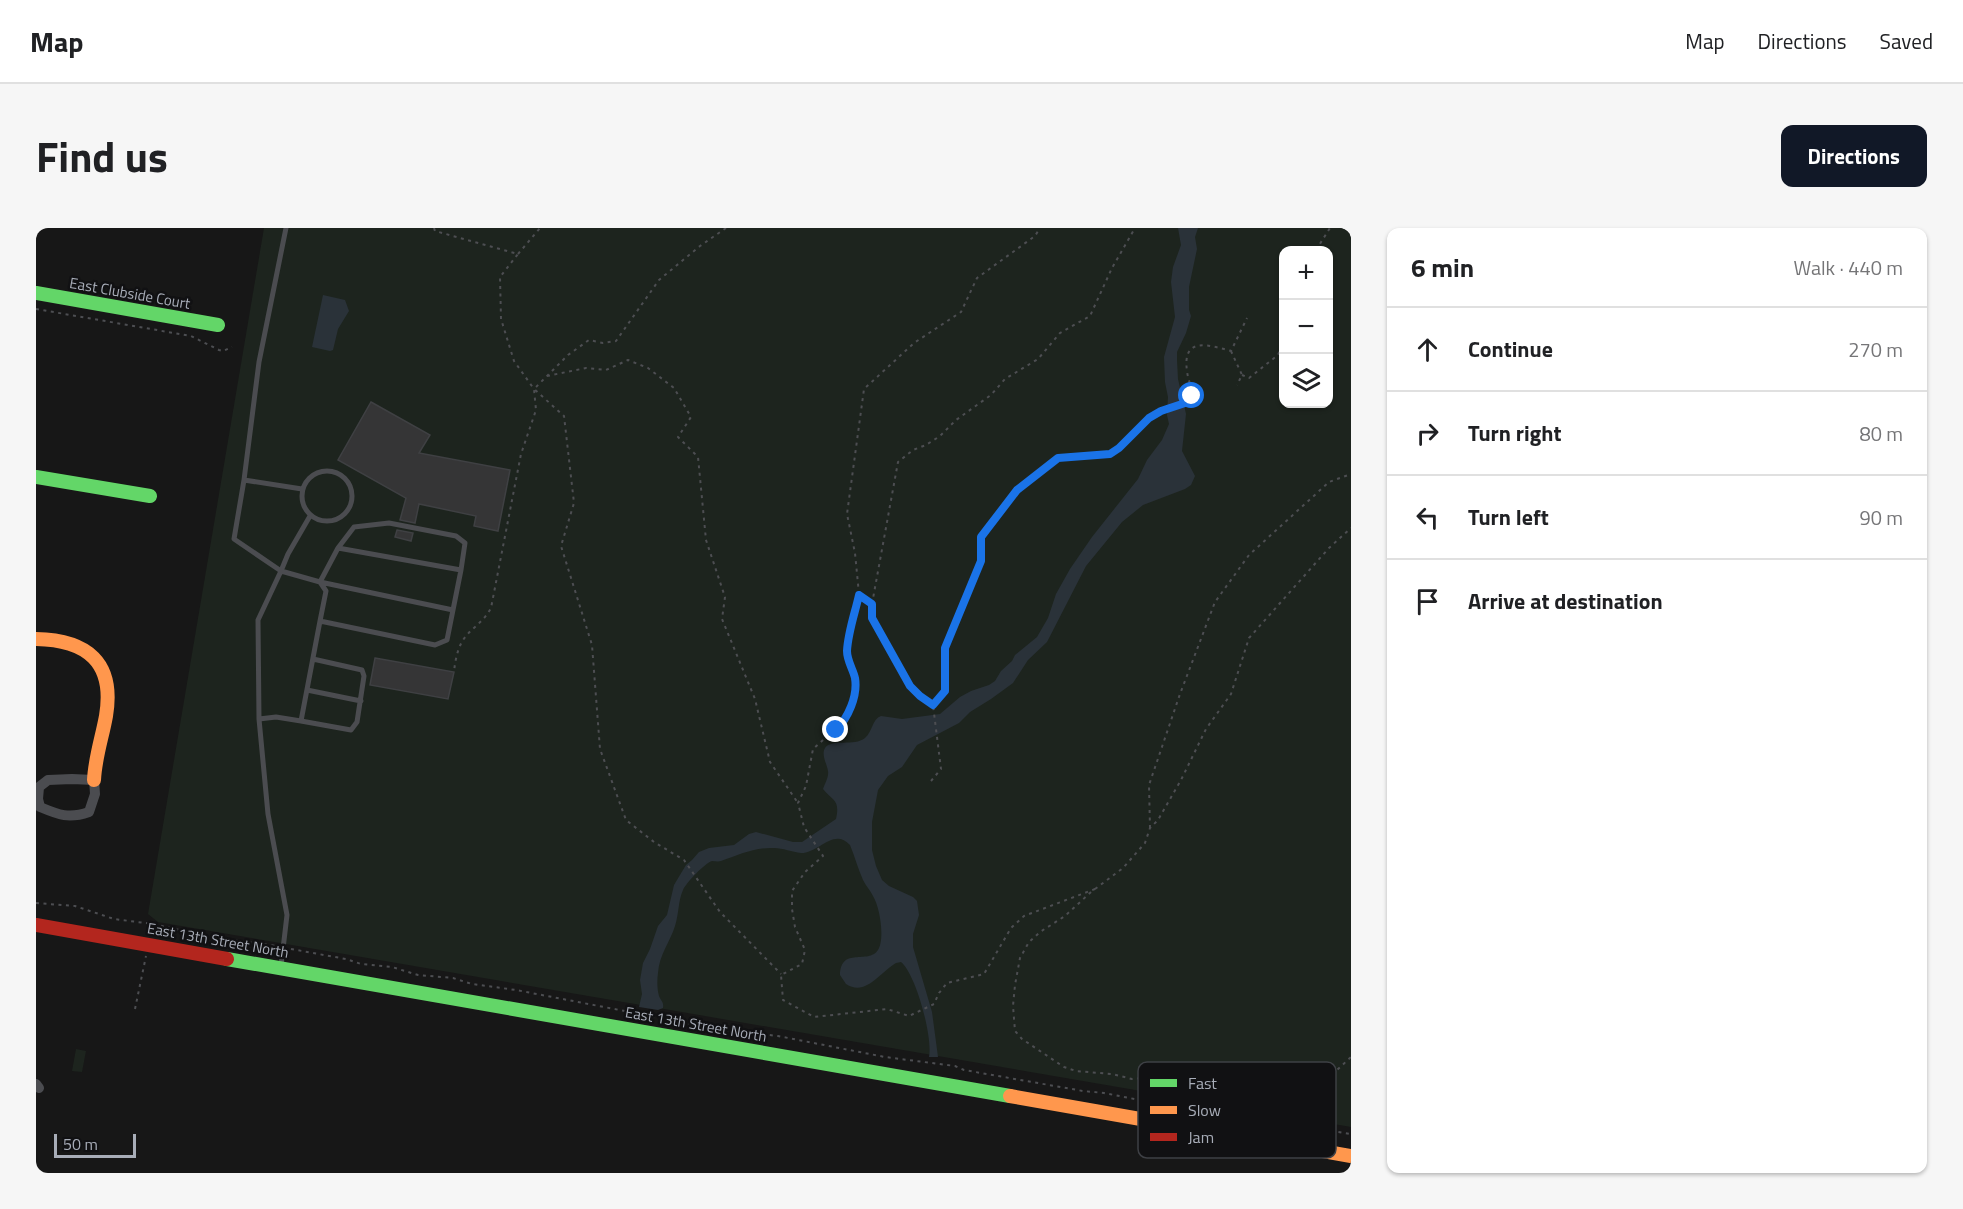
<!DOCTYPE html>
<html lang="en">
<head>
<meta charset="utf-8">
<style>
  body { margin:0; font-family:"Titillium Web",sans-serif; background:#f6f6f6; color:#202124 }
  .controls { position:absolute; right:18px; top:18px; display:grid; overflow:hidden; border-radius:12px; box-shadow:0 2px 4px #0004 }
  .controls button { width:54px; height:54px; display:grid; place-items:center; padding:0; border:0; border-bottom:2px solid #e0e0e0; background:#fff; color:#202124; font:30px sans-serif }
  .scale { position:absolute; left:18px; bottom:15px; width:82px; box-sizing:border-box; padding-left:6px; border:3px solid #a8adb8; border-top:0; font-size:16px; line-height:21px; white-space:nowrap; color:#a8adb8; -webkit-text-stroke:4px #111113; paint-order:stroke }
  .stop { position:absolute; width:18px; height:18px; margin:-14px; border:4px solid #1a73e8; border-radius:50%; background:#fff }
  .stop.end { background:#1a73e8; border-color:#fff; box-shadow:0 2px 6px #0008 }
  .list { margin:0; padding:0; list-style:none }
  h2 { display:flex; justify-content:space-between; align-items:center; height:78px; margin:0; padding:0 24px; font-size:26px }
  h2 small { font-size:20px; font-weight:400; color:#757577 }
  .list li { display:grid; grid-template-columns:39px 1fr auto; gap:18px; align-items:center; box-sizing:border-box; height:84px; padding:0 24px; border-top:2px solid #e0e0e0 }
  .list b { display:block; font-size:22px; white-space:nowrap }
  .list em { font-size:20px; font-style:normal; color:#757577 }
  .icon { flex:none; width:33px; height:33px; fill:none; stroke:currentColor; stroke-width:2; stroke-linecap:round; stroke-linejoin:round }
  .map { position:relative; flex:none; width:1315px; height:945px; overflow:hidden; border-radius:12px }
  header { display:flex; align-items:center; gap:36px; box-sizing:border-box; height:84px; padding:0 30px; background:#fff; border-bottom:2px solid #e0e0e0 }
  header strong { font-size:28px }
  nav { display:flex; gap:33px; margin-inline-start:auto; font-size:21px }
  .intro { display:flex; align-items:center; justify-content:space-between; box-sizing:border-box; height:144px; padding:0 36px }
  h1 { margin:0; font-size:42px }
  .button { padding:15px 27px; border-radius:12px; background:#111827; color:#fff; font-size:21px; font-weight:700 }
  main { display:flex; gap:36px; padding:0 36px }
  aside { flex:1; background:#fff; border-radius:12px; box-shadow:0 2px 4px #0004 }
  .map>svg:first-child { display:block }
  .green { fill:#1d241e; fill-rule:evenodd }
  .water { fill:#2a3239 }
  .building { fill:#353536; stroke:#3f4043; stroke-width:1.5 }
  .lines { fill:none; stroke-linecap:round; stroke-linejoin:round }
  .path { stroke:#4d4e52; stroke-width:2; stroke-dasharray:3 4.5; stroke-linecap:butt }
  .lane { stroke:#4b4c50; stroke-width:5 }
  .street { stroke:#4b4c50; stroke-width:10 }
  .fast { stroke:#63d668; stroke-width:14 }
  .slow { stroke:#ff974d; stroke-width:14 }
  .jam { stroke:#b3261e; stroke-width:14 }
  .route { stroke:#1a73e8; stroke-width:8 }
  .labels { text-anchor:middle; dominant-baseline:central; stroke-width:5; stroke-linejoin:round; paint-order:stroke }
  .street-label { font-size:15px; fill:#a8adb8; stroke:#111113 }
  .key { fill:#111113; stroke:#3e4045; stroke-width:1.5 }
  .key-label { font-size:16px; fill:#a8adb8 }
</style>
</head>
<body>
<header>
<strong>Map</strong>
<nav><a>Map</a><a>Directions</a><a>Saved</a></nav>
</header>
<div class="intro"><h1>Find us</h1><a class="button">Directions</a></div>
<main>
<div class="map">
<svg width="1315" height="945" viewBox="0 0 1315 945">
  <rect width="100%" height="100%" fill="#171717"/>
  <path class="green" d="M 228,0 L 1315,0 L 1315,899 L 122,694 L 112,686 ZM 1248,22 L 1292,22 L 1292,176 L 1248,176 Z
    M 40,821 L 50,823 L 46,844 L 36,843 Z"/>
  <path class="water" d="M 1142,0 L 1162,0 L 1159,9 L 1161,21 L 1153,59 L 1153,82 L 1155,88 L 1150,105 L 1141,124 L 1141,132 L 1142,151 L 1150,186 L 1146,223 L 1159,248 L 1155,257 L 1149,261 L 1107,277 L 1086,294 L 1050,338 L 1011,414 L 992,432 L 977,455 L 955,471 L 934,484 L 923,495 L 881,517 L 866,539 L 852,548 L 842,562 L 836,594 L 836,622 L 840,638 L 846,652 L 853,658 L 877,669 L 881,673 L 883,687 L 877,706 L 877,719 L 896,784 L 902,829 L 893,829 C 897,810 880,746 865,734 L 860,735 C 844,744 830,769 810,756 L 804,747 C 805,718 832,737 842,722 C 849,711 844,679 837,668 C 834,662 830,658 827,652 C 822,641 819,629 814,617 C 798,599 783,625 765,625 C 756,624 747,620 738,620 C 719,619 702,627 685,633 C 682,634 679,633 676,633 C 669,635 650,655 647,662 C 642,673 643,686 639,698 C 634,714 623,727 622,745 C 621,752 621,761 623,768 C 625,773 628,774 627,780 L 622,782 L 603,779 L 606,766 L 604,752 L 607,735 L 614,721 L 622,698 L 631,687 L 638,657 L 650,637 L 656,632 L 663,624 L 673,620 L 698,617 L 713,606 L 720,604 L 757,614 L 766,614 L 800,591 C 804,572 798,574 787,561 C 789,555 793,549 792,543 C 791,536 785,527 789,520 C 796,510 818,519 829,510 C 837,503 836,491 845,488 L 866,491 L 904,486 L 924,469 L 935,463 L 953,457 L 959,453 L 965,443 L 976,433 L 979,427 L 1001,409 L 1012,390 L 1020,366 L 1034,341 L 1056,309 L 1102,251 L 1111,232 L 1126,212 L 1133,196 L 1131,187 L 1132,169 L 1129,154 L 1128,129 L 1139,89 L 1135,54 L 1137,39 L 1145,17 Z
    M 287,67 L 309,72 L 313,83 L 302,101 L 297,122 L 294,123 L 276,119 Z"/>
  <path class="building" d="M 335,174 L 394,207 L 383,225 L 474,242 L 462,303 L 438,298 L 440,288 L 383,276 L 379,295 L 364,292 L 370,270 L 302,232 Z
    M 361,302 L 377,305 L 375,313 L 359,309 Z
    M 339,430 L 418,444 L 412,471 L 334,457 Z"/>
  <g class="lines">
    <path class="path" d="M 398,0 L 399,3 L 482,26 L 464,49 L 465,91 L 478,133 L 498,161 L 500,182 L 485,226 L 455,380 C 447,395 435,400 427,412 C 421,422 419,434 418,444
      M 690,0 L 664,18 L 623,52 L 580,113 L 567,115 L 553,112 L 532,127 L 498,161 L 528,188 L 538,275 L 525,318 L 556,417 L 564,521 L 590,592 L 618,614 L 648,632 L 684,684 L 745,746
      M 1280,22 L 1294,0
      M 482,26 L 504,0
      M 0,81 L 155,108 L 183,122 L 187,123 L 196,119
      M 1195,123 L 1206,147 L 1201,157
      M 1206,147 L 1213,150 L 1242,127 L 1248,112
      M 511,148 L 550,140 L 570,142 L 592,132 L 612,140 L 638,160 L 655,189 L 642,209 L 662,229 L 670,312 L 689,369 L 686,391 L 719,471 L 734,534 L 762,575
      M 823,366 L 819,325 L 811,286 L 828,161 L 878,115 L 925,84 L 941,50 L 999,8 L 1004,0
      M 836,376 L 862,234 L 877,222 L 890,217 L 904,208 L 920,192 L 955,167 L 969,151 L 1002,131 L 1024,105 L 1054,88 L 1076,40 L 1099,0
      M 895,553 L 905,541 L 897,477
      M 1114,600 L 1113,557 L 1144,466 L 1179,374 L 1213,327 L 1293,254 L 1315,246
      M 1059,661 L 988,688 L 975,700 L 948,746 L 911,755 L 903,765 L 898,776 L 873,788 L 851,781 L 778,789 L 747,772 L 745,747 L 766,736 L 769,722 L 759,699 L 756,681 L 756,663 L 769,644 L 787,628 L 768,599 L 762,575 L 770,558 L 777,521 L 807,494 L 814,481 L 819,461 L 819,450 L 811,424 L 823,367 L 836,376 L 836,390 L 874,458 L 884,468 L 897,477 L 908,463 L 909,420 L 945,333 L 945,309 L 981,262 L 1022,230 L 1074,226 L 1083,220 L 1113,190 L 1125,183 L 1152,174 L 1156,168 C 1156,159 1152,152 1151,143 C 1146,108 1173,117 1195,123 L 1211,90
      M 1059,661 L 1087,640 L 1109,615 L 1114,600 L 1122,592 L 1145,552 L 1170,501 L 1195,466 L 1213,410 L 1293,320 L 1315,300
      M 1055,664 L 1029,688 L 1004,704 L 993,714 L 984,730 L 979,757 L 977,778 L 979,803 L 986,811 L 1028,839 L 1040,843 L 1076,846 L 1096,851 L 1118,849 L 1140,853 L 1177,855 L 1204,852 L 1248,852 L 1287,847 L 1301,842 L 1315,829
      M 0,675 L 39,678 L 78,691 L 117,696 L 174,709 L 241,718
      M 255,721 L 310,731 L 325,736 L 356,739 L 382,747 L 417,750 L 436,756 L 480,762 L 656,796 L 695,800 L 716,805 L 742,808 L 849,829 L 919,838 L 928,842 L 1047,863 L 1068,865 L 1119,875 L 1142,877 L 1171,884 L 1315,906
      M 99,781 L 110,728"/>
    <path class="lane" d="M266 268a25 25 0 1 1 50 0a25 25 0 1 1-50 0Z
      M 208,252 L 266,261
      M 274,288 L 252,326 L 245,343 L 284,354 L 302,320 L 318,299 L 353,295 L 420,308 L 429,315 L 425,342
      M 284,354 L 417,382
      M 284,354 L 290,363 L 284,393
      M 271,462 L 325,473
      M 223,491 L 240,489 L 265,493 L 284,393 L 399,417 L 411,412 L 425,342 L 302,320
      M 265,493 L 315,502 L 321,494 L 328,448 L 326,442 L 277,431
      M 245,738 L 251,687 L 232,586 L 223,491 L 222,392 L 245,343 L 198,311 L 208,252 L 223,134 L 250,0"/>
    <path class="street" d="M 36,551 L 58,552 L 59,566 L 53,584 C 33,591 23,587 4,579 L 2,571 L 3,559 L 12,552 Z
      M 0,856 L 3,860"/>
    <path class="fast" d="M 0,65 L 182,97
      M 0,249 L 114,268
      M 191,731 L 974,868"/>
    <path class="slow" d="M 0,411 C 51,412 79,434 70,488 C 66,510 59,530 58,552
      M 974,868 L 1315,928"/>
    <path class="jam" d="M 0,697 L 191,731"/>
  </g>
  <g class="lines">
    <path class="route" d="M 800,502 C 812,490 822,468 819,450 C 817,441 811,433 811,423 C 812,404 819,385 823,367 L 836,376 L 836,390 L 874,458 L 884,468 L 897,477 L 909,463 L 909,420 L 945,333 L 945,309 L 981,262 L 1022,230 L 1074,226 L 1083,220 L 1113,190 L 1125,183 L 1152,174 L 1156,168"/>
  </g>
  <g class="labels">
    <g class="street-label">
      <text transform="translate(94 65) rotate(10)">East Clubside Court</text>
      <text transform="translate(182 712) rotate(10)">East 13th Street North</text>
      <text transform="translate(660 796) rotate(10)">East 13th Street North</text>
    </g>
  </g>
  <rect x="1102" y="834" width="198" height="96" rx="9" class="key"/>
  <rect x="1114" y="851" width="27" height="8" fill="#63d668"/>
  <rect x="1114" y="878" width="27" height="8" fill="#ff974d"/>
  <rect x="1114" y="905" width="27" height="8" fill="#b3261e"/>
  <g class="key-label">
    <text x="1152" y="861">Fast</text>
    <text x="1152" y="888">Slow</text>
    <text x="1152" y="915">Jam</text>
  </g>
</svg>
<div class="controls">
<button>+</button>
<button>−</button>
<button><svg class="icon" aria-label="layers" viewBox="0 0 24 24"><path d="M12 4l9 5-9 5-9-5zM3 14l9 5 9-5"/></svg></button>
</div>
<div class="scale">50 m</div>
<div class="stop" style="left:1156px;top:168px"></div>
<div class="stop end" style="left:800px;top:502px"></div>
</div>
<aside>
<h2>6 min<small>Walk · 440 m</small></h2>
<ul class="list">
<li><svg class="icon" aria-label="ahead" viewBox="0 0 24 24"><path d="M12 20V5M6 11l6-6 6 6"/></svg><div><b>Continue</b></div><em>270 m</em></li>
<li><svg class="icon" aria-label="right" viewBox="0 0 24 24"><path d="M7 20v-9h11M14 6l5 5-5 5"/></svg><div><b>Turn right</b></div><em>80 m</em></li>
<li><svg class="icon" aria-label="left" viewBox="0 0 24 24"><path d="M17 20v-9H6M10 6l-5 5 5 5"/></svg><div><b>Turn left</b></div><em>90 m</em></li>
<li><svg class="icon" aria-label="arrive" viewBox="0 0 24 24"><path d="M6 21V4h12l-3 4 3 4H6"/></svg><div><b>Arrive at destination</b></div></li>
</ul>
</aside>
</main>
</body>
</html>
